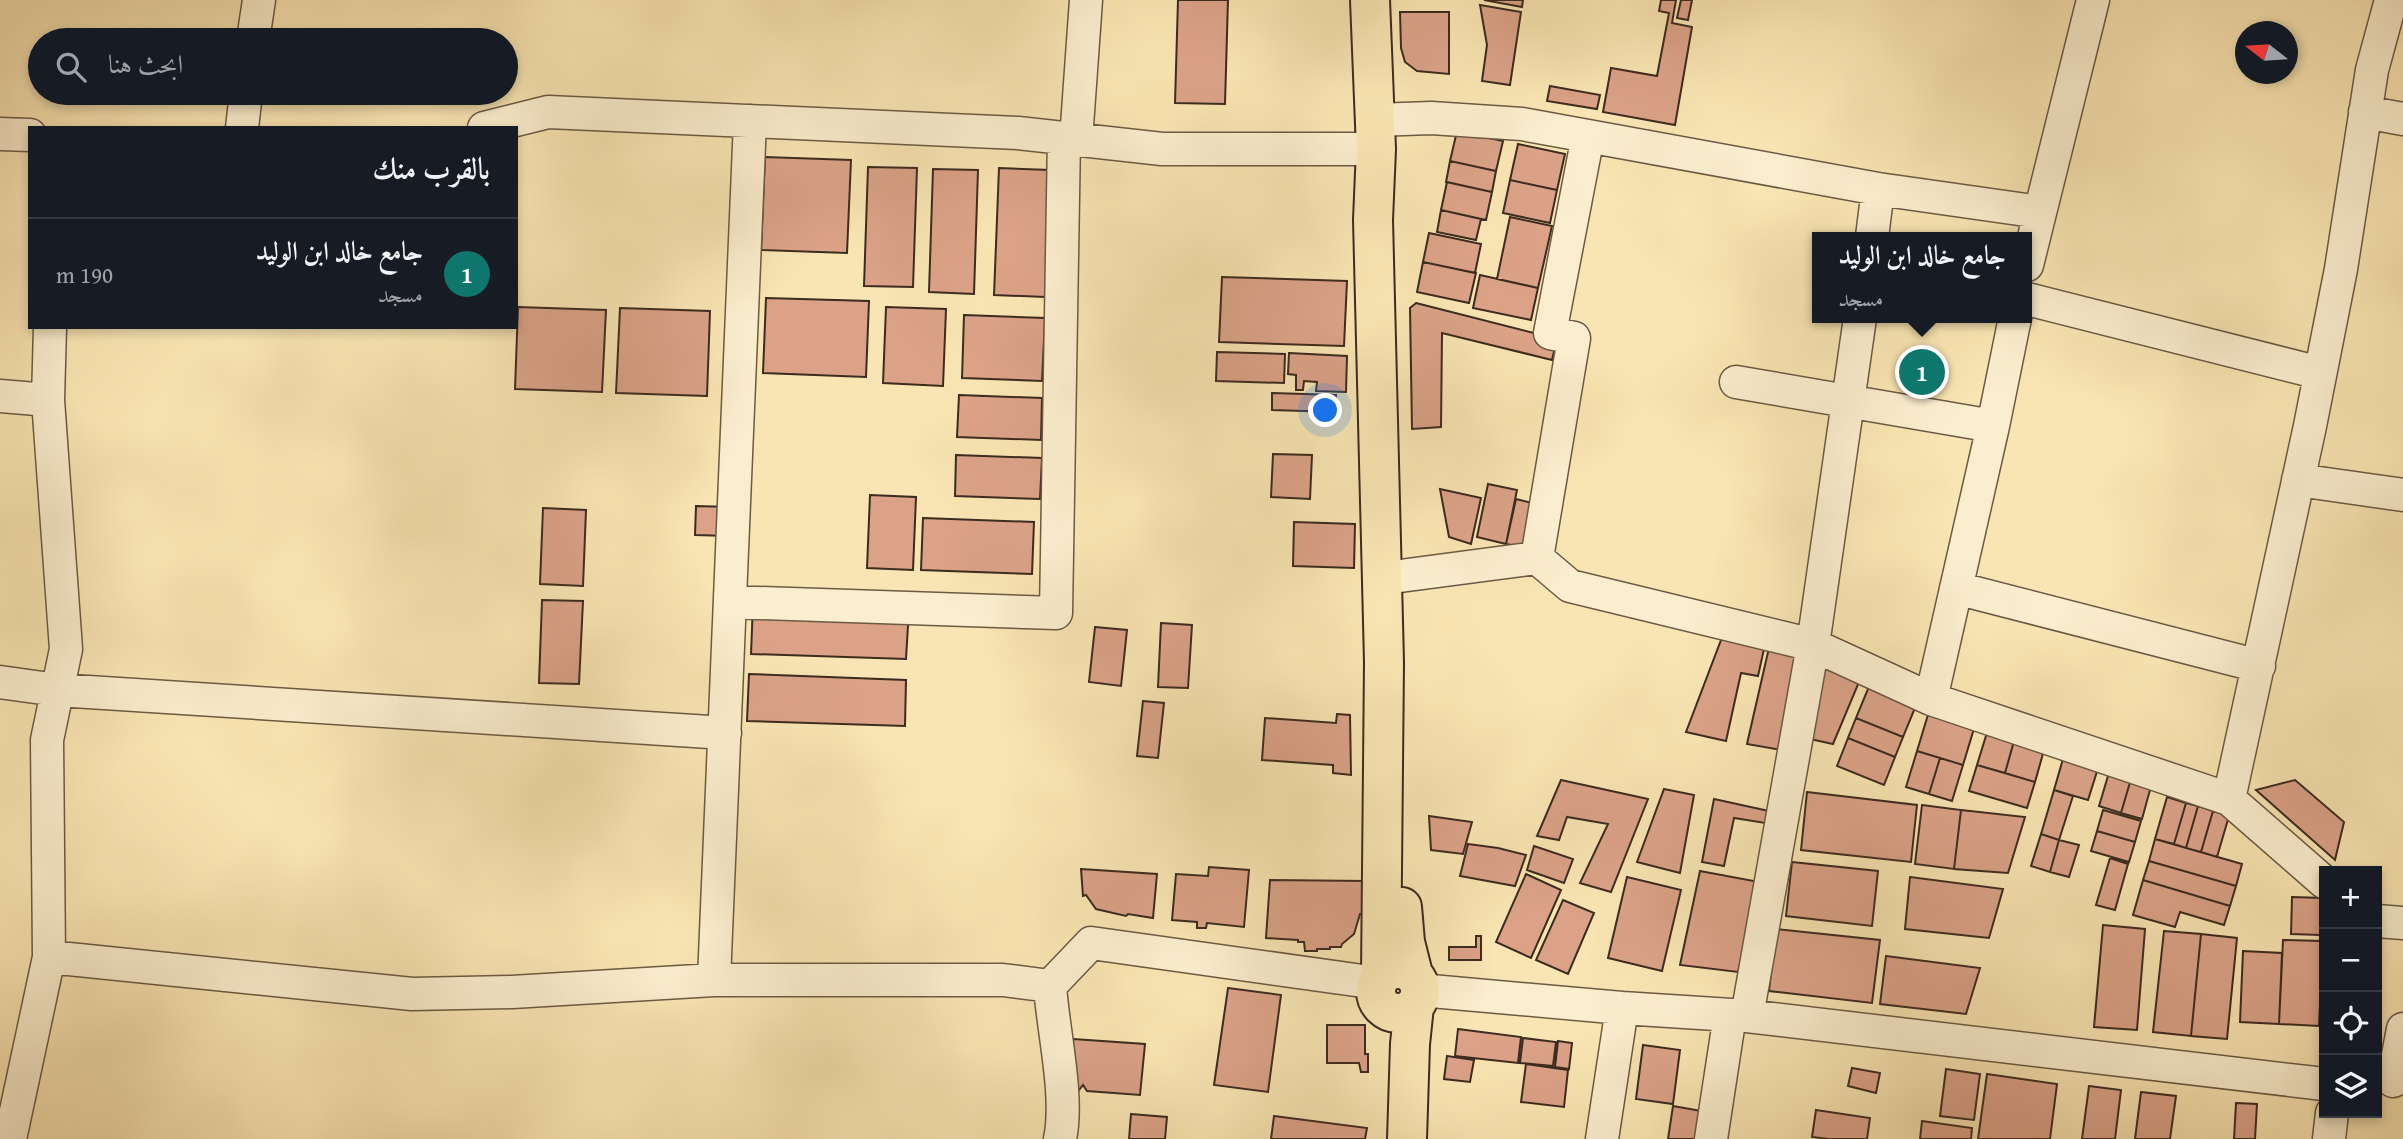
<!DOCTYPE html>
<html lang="ar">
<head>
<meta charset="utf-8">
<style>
  body { margin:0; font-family:"Gentium Book Plus",Amiri,serif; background:#20242c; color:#f1f3f6; direction:rtl }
  .controls { position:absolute; right:21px; bottom:21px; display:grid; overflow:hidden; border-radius:0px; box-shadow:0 4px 10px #0003 }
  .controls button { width:63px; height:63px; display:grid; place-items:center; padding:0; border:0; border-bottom:2px solid #363941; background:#171b24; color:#f1f3f6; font:35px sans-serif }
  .compass { position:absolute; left:2235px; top:21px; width:63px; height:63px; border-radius:50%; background:#171b24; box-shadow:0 4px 10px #0003; rotate:287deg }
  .you { position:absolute; left:1326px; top:411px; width:24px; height:24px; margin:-18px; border:5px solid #fff; border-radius:50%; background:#1a73e8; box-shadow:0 0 0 10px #1a73e833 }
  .badge { display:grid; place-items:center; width:46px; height:46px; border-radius:50%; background:#0f766e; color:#fff; font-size:23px; font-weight:700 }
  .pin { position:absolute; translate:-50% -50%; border:4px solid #fff; box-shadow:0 2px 7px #0006 }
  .popup { position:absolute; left:1812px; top:232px; width:220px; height:91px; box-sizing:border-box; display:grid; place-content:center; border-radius:0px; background:#171b24; filter:drop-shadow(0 2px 5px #0005); font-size:23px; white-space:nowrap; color:#9ea1a6 }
  .popup b { font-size:26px; color:#f1f3f6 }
  .popup::after { content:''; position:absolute; left:50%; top:100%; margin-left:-14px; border:14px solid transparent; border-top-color:#171b24 }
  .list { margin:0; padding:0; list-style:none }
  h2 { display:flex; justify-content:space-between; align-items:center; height:91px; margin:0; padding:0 28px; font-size:30px }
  h2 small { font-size:23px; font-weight:400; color:#9ea1a6 }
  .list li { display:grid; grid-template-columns:46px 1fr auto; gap:21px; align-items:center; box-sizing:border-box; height:112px; padding:0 28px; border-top:2px solid #363941 }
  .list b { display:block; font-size:26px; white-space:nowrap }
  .list p { margin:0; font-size:23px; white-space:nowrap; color:#9ea1a6 }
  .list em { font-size:23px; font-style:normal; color:#9ea1a6 }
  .icon { flex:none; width:38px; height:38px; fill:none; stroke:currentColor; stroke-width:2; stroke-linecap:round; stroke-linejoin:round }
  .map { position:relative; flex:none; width:2403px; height:1139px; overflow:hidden; direction:ltr }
  .search { position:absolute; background:#171b24; box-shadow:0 4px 10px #0003; left:28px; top:28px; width:490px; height:77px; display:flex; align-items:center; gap:18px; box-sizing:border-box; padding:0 24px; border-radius:38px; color:#9ea1a6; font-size:26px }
  .panel { position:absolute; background:#171b24; box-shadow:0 4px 10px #0003; left:28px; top:126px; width:490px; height:203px; border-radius:0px; direction:rtl }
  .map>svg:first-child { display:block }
  .building { fill:#dba288; stroke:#3c2b1f; stroke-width:2 }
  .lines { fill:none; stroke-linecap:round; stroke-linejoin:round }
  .minor-casing { stroke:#6b5a44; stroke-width:35 }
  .major-casing { stroke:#3c2b1f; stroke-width:42 }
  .minor { stroke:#fbeece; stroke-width:32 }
  .major { stroke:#f9e5b3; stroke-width:38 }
</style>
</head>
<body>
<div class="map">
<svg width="2403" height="1139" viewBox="0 0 2403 1139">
  <rect width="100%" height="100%" fill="#f9e5b3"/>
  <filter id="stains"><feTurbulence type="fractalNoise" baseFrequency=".00286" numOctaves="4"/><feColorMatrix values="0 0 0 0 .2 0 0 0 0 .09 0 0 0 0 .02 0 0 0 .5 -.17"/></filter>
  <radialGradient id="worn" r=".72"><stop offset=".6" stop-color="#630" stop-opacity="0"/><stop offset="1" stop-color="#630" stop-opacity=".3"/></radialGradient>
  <path class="building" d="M 1178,0 L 1228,0 L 1225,104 L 1175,103 Z
    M 1484,0 L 1523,0 L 1522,7 Z
    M 1661,0 L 1676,0 L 1672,23 L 1692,27 L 1675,125 L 1603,112 L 1611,68 L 1657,76 L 1669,13 L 1659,11 Z
    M 1681,0 L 1692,0 L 1688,20 L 1677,18 Z
    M 1480,5 L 1521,12 L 1510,85 L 1482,81 L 1487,45 Z
    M 1400,12 L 1449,12 L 1449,74 L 1417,71 L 1405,62 L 1401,48 Z
    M 1550,86 L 1600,95 L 1597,109 L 1547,101 Z
    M 1457,131 L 1503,141 L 1496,171 L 1450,161 Z
    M 1518,144 L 1565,154 L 1557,190 L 1510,180 Z
    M 765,157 L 851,160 L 847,253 L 761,250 Z
    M 1450,161 L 1496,171 L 1492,192 L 1446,182 Z
    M 868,167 L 917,168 L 913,287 L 864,286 Z
    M 999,168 L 1050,170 L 1045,297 L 994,295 Z
    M 933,169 L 978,170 L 974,294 L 929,292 Z
    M 1510,180 L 1557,190 L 1550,223 L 1503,213 Z
    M 1447,182 L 1492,192 L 1486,220 L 1441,210 Z
    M 1441,210 L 1481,219 L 1476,240 L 1437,232 Z
    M 1510,217 L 1552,226 L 1538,288 L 1497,279 Z
    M 1429,233 L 1481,244 L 1475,273 L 1423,262 Z
    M 1423,262 L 1476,273 L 1469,303 L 1417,292 Z
    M 1480,275 L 1538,288 L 1531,320 L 1473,308 Z
    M 1222,277 L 1347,281 L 1344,346 L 1219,342 Z
    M 766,298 L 869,301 L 866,377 L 763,373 Z
    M 1416,303 L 1557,339 L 1552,360 L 1442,333 L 1441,427 L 1412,429 L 1410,308 Z
    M 518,307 L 606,310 L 602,392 L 515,389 Z
    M 886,307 L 946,309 L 943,386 L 883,383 Z
    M 620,308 L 710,311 L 707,396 L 616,393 Z
    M 964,315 L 1045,318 L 1042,381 L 962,378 Z
    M 1217,352 L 1285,354 L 1284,383 L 1216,381 Z
    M 1289,353 L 1347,356 L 1346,392 L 1316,391 L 1317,382 L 1304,381 L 1303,390 L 1296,390 L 1296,375 L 1288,374 Z
    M 1272,393 L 1336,395 L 1335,412 L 1272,410 Z
    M 959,395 L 1042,398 L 1041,440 L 957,437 Z
    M 1273,454 L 1312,455 L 1310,499 L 1271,497 Z
    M 956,455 L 1042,458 L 1040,499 L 955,496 Z
    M 1488,484 L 1517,490 L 1506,544 L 1477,537 Z
    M 1440,489 L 1481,498 L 1471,544 L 1449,537 Z
    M 870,495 L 916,497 L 913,570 L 867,568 Z
    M 1516,499 L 1540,505 L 1531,549 L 1506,544 Z
    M 696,506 L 730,507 L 729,536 L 695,535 Z
    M 543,508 L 586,510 L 583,586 L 540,584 Z
    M 923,518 L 1034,522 L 1032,574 L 921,570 Z
    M 1294,522 L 1355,524 L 1354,568 L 1293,566 Z
    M 542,600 L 583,601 L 579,684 L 539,683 Z
    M 753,603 L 909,609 L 906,659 L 751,654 Z
    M 1161,623 L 1192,625 L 1188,688 L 1158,687 Z
    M 1095,627 L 1127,630 L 1121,686 L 1089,682 Z
    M 1726,627 L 1766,640 L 1758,676 L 1741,673 L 1726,741 L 1686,732 Z
    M 1771,639 L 1801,648 L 1782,750 L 1747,744 Z
    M 1824,667 L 1859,682 L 1833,744 L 1810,739 Z
    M 749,674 L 906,680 L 905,726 L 747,721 Z
    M 1870,684 L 1917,703 L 1903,737 L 1856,718 Z
    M 1143,701 L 1164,703 L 1158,758 L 1137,756 Z
    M 1930,708 L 1976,722 L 1963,765 L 1917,751 Z
    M 1337,714 L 1350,715 L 1351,775 L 1333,773 L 1333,765 L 1262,760 L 1265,718 L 1336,723 Z
    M 1856,718 L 1903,737 L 1895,757 L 1848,738 Z
    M 1989,726 L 2016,734 L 2005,773 L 1977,765 Z
    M 2016,734 L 2046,743 L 2035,782 L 2005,773 Z
    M 1848,738 L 1895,757 L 1884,785 L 1837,766 Z
    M 1917,751 L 1940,758 L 1929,794 L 1906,787 Z
    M 2065,752 L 2100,762 L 2088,800 L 2054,790 Z
    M 1940,758 L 1963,765 L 1952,801 L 1929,794 Z
    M 1977,765 L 2035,782 L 2027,808 L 1969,791 Z
    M 2111,766 L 2133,772 L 2121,813 L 2099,806 Z
    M 2133,772 L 2153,779 L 2142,819 L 2121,813 Z
    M 1561,780 L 1648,799 L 1611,892 L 1580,883 L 1608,824 L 1567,817 L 1559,840 L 1537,836 Z
    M 2295,780 L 2344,822 L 2335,860 L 2256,790 Z
    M 1664,789 L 1694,795 L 1680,873 L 1637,862 Z
    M 2054,790 L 2073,796 L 2059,840 L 2041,834 Z
    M 1807,792 L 1917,805 L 1911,862 L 1801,850 Z
    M 2167,797 L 2186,803 L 2174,844 L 2155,839 Z
    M 1714,799 L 1769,811 L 1765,823 L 1734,818 L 1724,866 L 1702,862 Z
    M 2186,803 L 2198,806 L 2186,848 L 2174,844 Z
    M 1922,805 L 1961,810 L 1954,869 L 1915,864 Z
    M 2198,806 L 2213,811 L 2201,852 L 2186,848 Z
    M 1961,810 L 2025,817 L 2008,873 L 1954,869 Z
    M 2103,810 L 2141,821 L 2135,842 L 2097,831 Z
    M 2213,811 L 2229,816 L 2217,857 L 2201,852 Z
    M 1429,816 L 1472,822 L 1463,854 L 1431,850 Z
    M 2097,831 L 2135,842 L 2129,862 L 2091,851 Z
    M 2041,834 L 2059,840 L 2050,872 L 2031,866 Z
    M 2155,839 L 2242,864 L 2236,886 L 2149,861 Z
    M 2059,840 L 2079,845 L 2069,877 L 2050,872 Z
    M 1468,844 L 1498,848 L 1526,855 L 1515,886 L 1460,876 Z
    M 1534,846 L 1573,859 L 1564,883 L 1527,870 Z
    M 2110,858 L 2128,864 L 2115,910 L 2096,905 Z
    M 2149,861 L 2236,886 L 2230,906 L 2143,880 Z
    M 1792,862 L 1878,871 L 1872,926 L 1786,916 Z
    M 1209,867 L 1249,870 L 1244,927 L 1207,923 L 1206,928 L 1197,928 L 1197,922 L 1172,920 L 1176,874 L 1208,876 Z
    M 1081,869 L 1157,874 L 1153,918 L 1128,914 L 1126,916 L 1096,909 L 1086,895 L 1083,896 Z
    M 1700,871 L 1759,882 L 1738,972 L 1680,965 Z
    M 1526,874 L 1561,890 L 1531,958 L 1496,942 Z
    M 1627,877 L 1681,890 L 1662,971 L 1608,958 Z
    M 1910,877 L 2003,889 L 1989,938 L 1905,929 Z
    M 1270,880 L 1365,881 L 1362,914 L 1360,914 L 1354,934 L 1342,944 L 1341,947 L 1330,947 L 1330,949 L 1317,949 L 1317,951 L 1305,951 L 1304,942 L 1298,942 L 1298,940 L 1266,938 Z
    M 2143,880 L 2230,906 L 2224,925 L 2180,912 L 2175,927 L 2133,915 Z
    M 2292,897 L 2323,898 L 2321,935 L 2291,934 Z
    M 1563,900 L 1594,913 L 1568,974 L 1536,960 Z
    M 2103,925 L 2145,929 L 2137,1030 L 2094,1027 Z
    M 1776,929 L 1880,940 L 1872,1003 L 1769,991 Z
    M 2164,931 L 2201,934 L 2191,1036 L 2153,1032 Z
    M 2201,934 L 2237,938 L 2227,1039 L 2191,1036 Z
    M 1476,936 L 1481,936 L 1481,960 L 1449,960 L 1449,947 L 1476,947 Z
    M 2283,940 L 2323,941 L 2319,1026 L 2279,1024 Z
    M 2243,951 L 2282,953 L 2279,1024 L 2240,1022 Z
    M 1886,956 L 1980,968 L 1966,1014 L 1880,1004 Z
    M 1228,988 L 1281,995 L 1268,1092 L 1214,1085 Z
    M 1327,1025 L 1365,1025 L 1365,1054 L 1368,1054 L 1368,1072 L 1361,1072 L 1359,1063 L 1327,1063 Z
    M 1458,1029 L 1521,1037 L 1518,1063 L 1455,1056 Z
    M 1523,1038 L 1556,1042 L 1553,1066 L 1520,1063 Z
    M 1073,1039 L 1145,1044 L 1140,1095 L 1087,1091 L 1083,1085 L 1079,1090 L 1072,1088 L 1069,1073 Z
    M 1558,1041 L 1572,1043 L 1569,1069 L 1555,1067 Z
    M 1643,1045 L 1680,1050 L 1673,1104 L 1636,1099 Z
    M 1447,1056 L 1474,1060 L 1470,1082 L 1444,1079 Z
    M 1526,1064 L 1568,1070 L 1564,1107 L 1521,1102 Z
    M 1852,1068 L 1880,1073 L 1876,1093 L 1848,1086 Z
    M 1946,1069 L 1980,1074 L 1974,1120 L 1940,1116 Z
    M 1987,1074 L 2057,1084 L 2050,1139 L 1978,1139 Z
    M 2089,1086 L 2121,1090 L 2115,1139 L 2082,1139 Z
    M 2141,1092 L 2176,1096 L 2170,1139 L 2135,1139 Z
    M 2236,1103 L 2257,1104 L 2255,1139 L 2234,1139 Z
    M 1673,1106 L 1713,1113 L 1708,1139 L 1668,1139 Z
    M 1816,1110 L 1870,1118 L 1867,1139 L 1829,1139 L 1812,1137 Z
    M 1131,1114 L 1167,1117 L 1165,1139 L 1129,1139 Z
    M 1274,1116 L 1367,1128 L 1365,1139 L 1271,1139 Z
    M 1922,1121 L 1972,1128 L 1971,1139 L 1920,1139 Z"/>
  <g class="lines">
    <defs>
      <path id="minor" d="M 253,40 L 259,0
        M 2365,112 L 2403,119
        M 1375,120 L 1431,118 L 1522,124 L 1878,189 L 2040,212
        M 242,128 L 246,93
        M 484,128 L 548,112 L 1018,133 L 1162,149 L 1376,149
        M 0,134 L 30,135
        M 1076,140 L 1086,0
        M 1872,237 L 1878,189
        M 2027,265 L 2093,0
        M 2027,299 L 2320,373
        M 1736,382 L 1993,426 L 2015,318
        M 0,396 L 48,400
        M 2298,480 L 2403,495
        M 1537,558 L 1570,586 L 1813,645 L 1931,699 L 2229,799 L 2324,882
        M 1400,576 L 1537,558 L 1574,338 L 1550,333 L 1588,136
        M 1956,588 L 2259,666
        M 730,602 L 1056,613 L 1064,138
        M 0,682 L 57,690 L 725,733
        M 1931,699 L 1993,426
        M 2229,799 L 2310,426 L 2341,269 L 2372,70 L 2391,0
        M 2377,921 L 2403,923
        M 49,957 L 412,994 L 512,992 L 714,980 L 1003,980 L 1050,986 C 1053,1031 1069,1096 1060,1139
        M 714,980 L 750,121
        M 1050,986 L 1091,943 L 1377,983
        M 1420,990 L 1622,1008 L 1747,1016 L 2324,1084
        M 1747,1016 L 1813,645 L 1860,318
        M 2393,1081 L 2403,1029
        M 10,1139 L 49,957 L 47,740 L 66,649 L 48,400 L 50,327
        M 1602,1139 L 1622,1008
        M 1711,1139 L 1730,1015
        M 2329,1139 L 2332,1113"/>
      <path id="major" d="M 1370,0 L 1376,149 L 1373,220 L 1384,662 L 1381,975
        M 1402,907 L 1405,942 L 1413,974
        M1376 991a22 22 0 1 1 44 0a22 22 0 1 1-44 0Z
        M 1407,1139 L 1410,1044 L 1414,1006"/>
    </defs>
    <use href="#minor" class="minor-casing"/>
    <use href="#major" class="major-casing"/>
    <use href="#minor" class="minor"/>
    <use href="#major" class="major"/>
  </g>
  <rect width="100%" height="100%" filter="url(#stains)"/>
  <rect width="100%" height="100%" fill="url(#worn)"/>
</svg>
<div class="controls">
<button>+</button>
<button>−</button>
<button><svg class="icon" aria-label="locate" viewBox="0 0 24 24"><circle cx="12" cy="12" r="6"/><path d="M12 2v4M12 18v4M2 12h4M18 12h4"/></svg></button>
<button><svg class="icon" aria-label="layers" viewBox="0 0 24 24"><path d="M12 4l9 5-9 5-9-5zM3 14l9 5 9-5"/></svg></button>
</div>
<svg class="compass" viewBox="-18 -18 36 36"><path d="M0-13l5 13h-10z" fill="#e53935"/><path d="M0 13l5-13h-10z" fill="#9ea1a6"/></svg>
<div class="you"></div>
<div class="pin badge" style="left:1922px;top:372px">1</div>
<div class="popup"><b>جامع خالد ابن الوليد</b>مسجد</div>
<div class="search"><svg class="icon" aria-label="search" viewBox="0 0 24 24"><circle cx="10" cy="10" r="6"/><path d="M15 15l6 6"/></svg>ابحث هنا</div>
<section class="panel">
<h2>بالقرب منك<small></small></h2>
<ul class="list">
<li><span class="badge">1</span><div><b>جامع خالد ابن الوليد</b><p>مسجد</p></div><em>190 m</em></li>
</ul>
</section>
</div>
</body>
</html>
